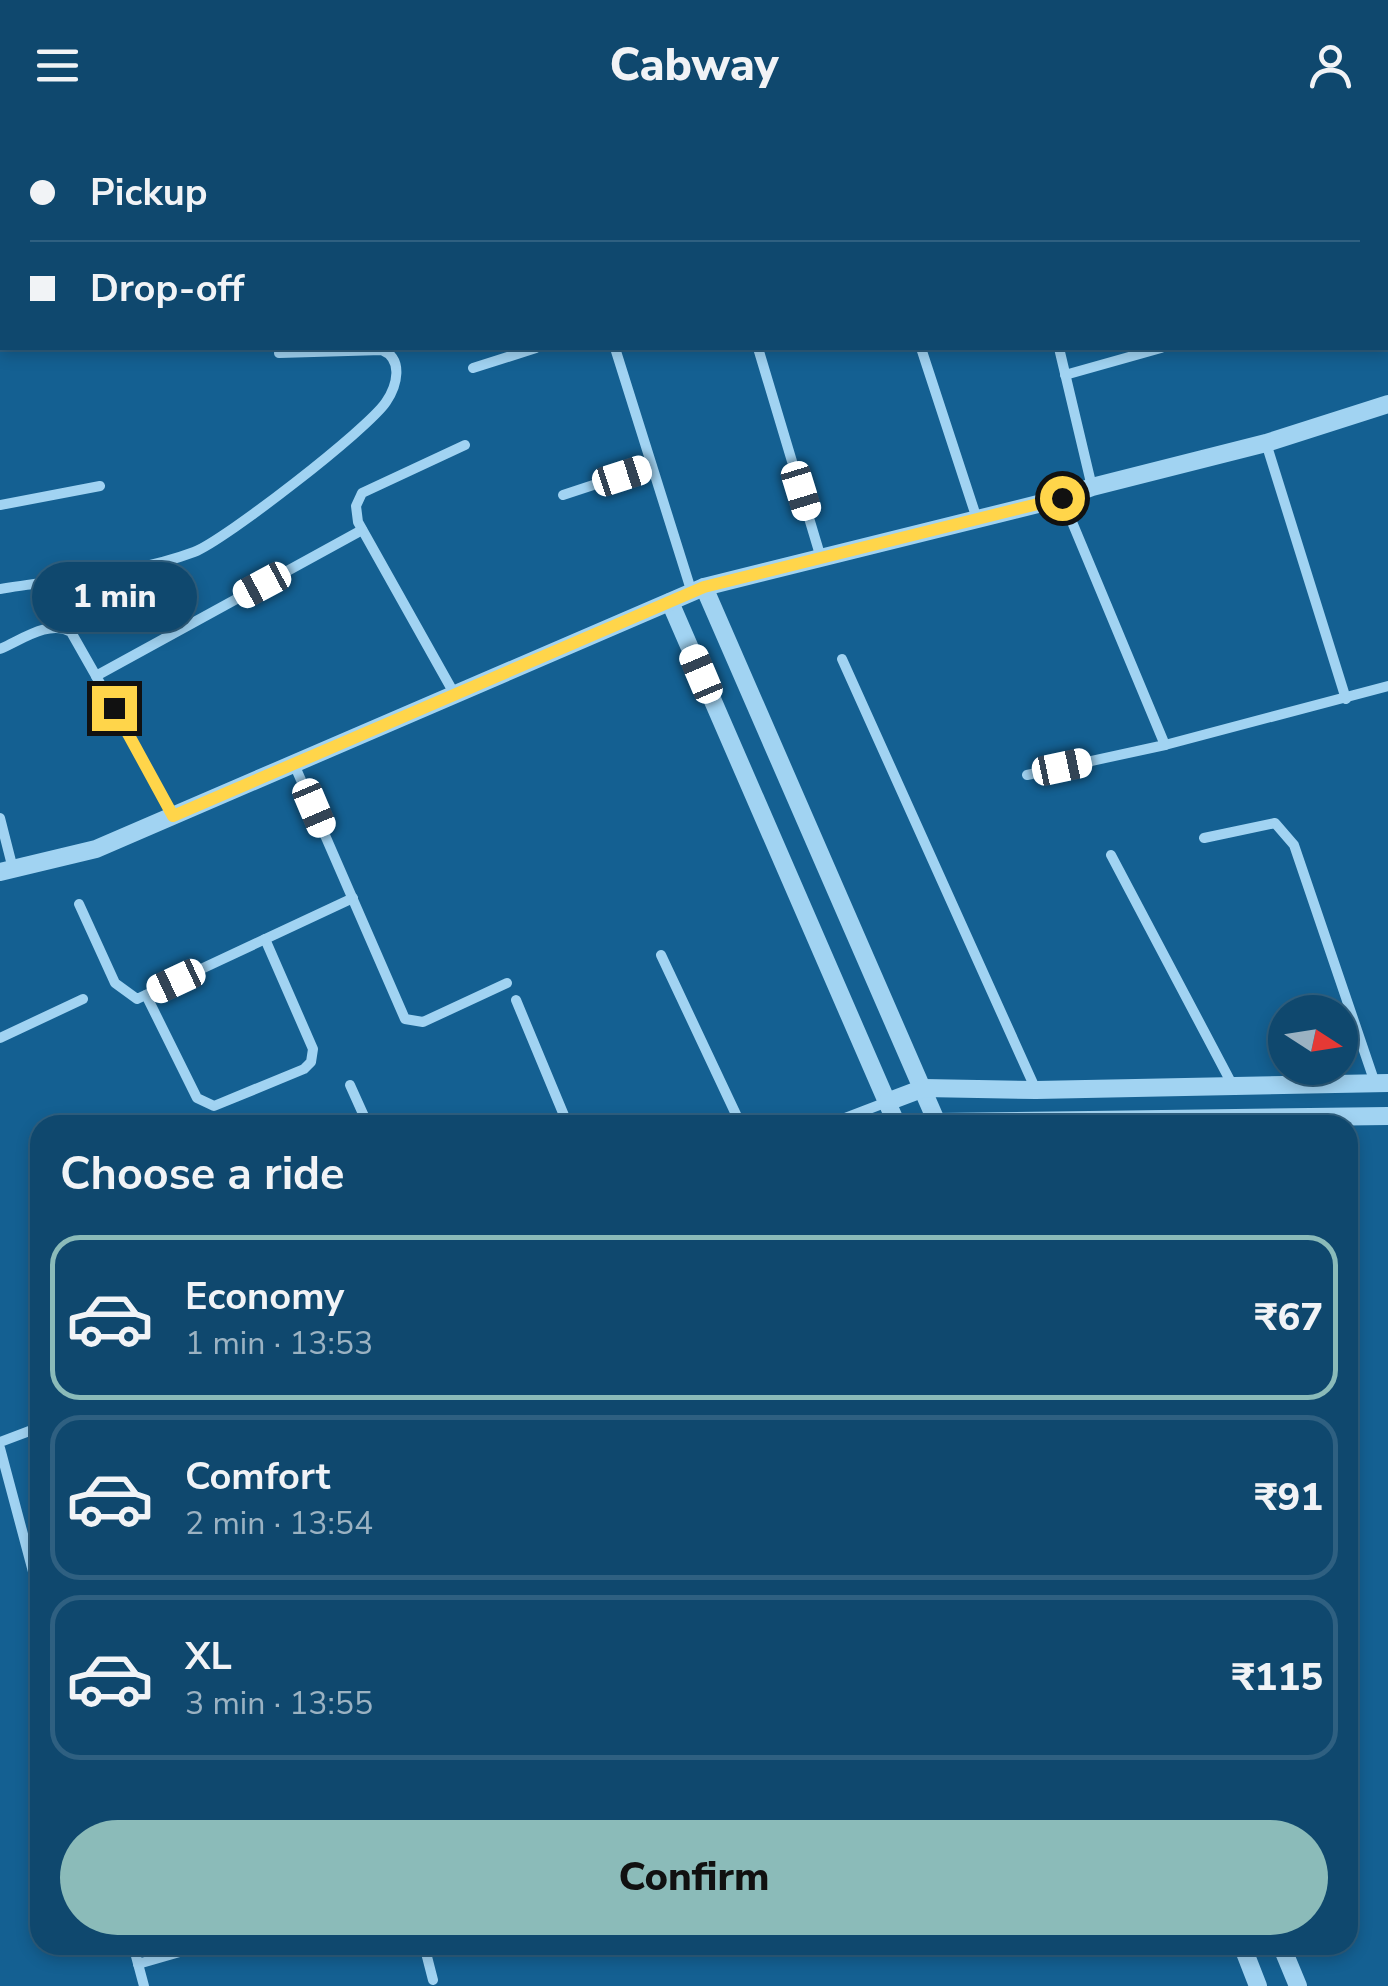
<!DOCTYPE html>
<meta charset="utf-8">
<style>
:root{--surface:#0f486e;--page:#184f73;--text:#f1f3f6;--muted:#9bb2c2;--line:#2f6081;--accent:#8bbbb9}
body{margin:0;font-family:"Nunito Sans",sans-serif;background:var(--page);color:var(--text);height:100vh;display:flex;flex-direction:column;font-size:38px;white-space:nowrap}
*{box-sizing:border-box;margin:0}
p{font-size:32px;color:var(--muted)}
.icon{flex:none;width:55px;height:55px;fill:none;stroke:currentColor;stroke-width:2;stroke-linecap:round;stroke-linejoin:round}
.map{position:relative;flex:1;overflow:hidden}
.side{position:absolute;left:30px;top:985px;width:1328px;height:840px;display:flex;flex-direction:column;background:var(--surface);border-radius:30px;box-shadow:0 5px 15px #0003,0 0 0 2px var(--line)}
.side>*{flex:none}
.top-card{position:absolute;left:0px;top:0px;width:1390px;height:220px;box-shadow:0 5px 15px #0003,0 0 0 2px var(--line);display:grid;align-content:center;height:220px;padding:0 30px;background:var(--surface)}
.needle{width:65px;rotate:102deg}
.fabs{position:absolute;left:1268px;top:865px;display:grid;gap:20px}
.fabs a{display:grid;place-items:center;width:90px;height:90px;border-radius:50%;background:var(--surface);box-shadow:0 5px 15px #0003,0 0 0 2px var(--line);font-size:50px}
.end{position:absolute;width:45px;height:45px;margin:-22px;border:12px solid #ffd54a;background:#111;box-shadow:0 0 0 5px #111}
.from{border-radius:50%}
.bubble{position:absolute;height:70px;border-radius:35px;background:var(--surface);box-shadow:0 5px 15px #0003,0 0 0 2px var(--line);font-size:32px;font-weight:800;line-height:70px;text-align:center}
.car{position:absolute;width:30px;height:60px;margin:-30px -15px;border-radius:12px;box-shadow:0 0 8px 2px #0007;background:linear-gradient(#fff 24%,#345 0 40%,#fff 0 76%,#345 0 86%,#fff 0)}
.top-card b{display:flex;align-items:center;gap:35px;height:95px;font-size:38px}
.top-card b+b{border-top:2px solid var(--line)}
.top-card i{width:25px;height:25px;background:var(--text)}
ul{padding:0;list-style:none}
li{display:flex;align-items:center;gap:30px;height:165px;margin:0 20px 15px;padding:0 10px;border:5px solid var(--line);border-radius:30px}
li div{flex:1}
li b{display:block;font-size:38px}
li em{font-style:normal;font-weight:800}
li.on{border-color:var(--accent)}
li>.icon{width:90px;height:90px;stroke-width:1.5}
h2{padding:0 30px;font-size:45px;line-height:120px}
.primary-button{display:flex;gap:20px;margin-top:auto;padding:20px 30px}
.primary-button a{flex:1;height:115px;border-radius:60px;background:var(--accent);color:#111;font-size:40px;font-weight:800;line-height:115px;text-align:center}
header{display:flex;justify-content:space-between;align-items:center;height:130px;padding:0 30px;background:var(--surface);font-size:45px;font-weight:800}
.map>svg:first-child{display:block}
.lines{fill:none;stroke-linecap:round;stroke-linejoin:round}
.minor{stroke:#a1d3f2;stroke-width:10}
.tertiary{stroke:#a1d3f2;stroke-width:18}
.route{stroke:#ffd54a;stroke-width:12}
</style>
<header><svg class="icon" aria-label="menu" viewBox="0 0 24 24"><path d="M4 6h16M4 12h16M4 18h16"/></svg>Cabway<svg class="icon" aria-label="person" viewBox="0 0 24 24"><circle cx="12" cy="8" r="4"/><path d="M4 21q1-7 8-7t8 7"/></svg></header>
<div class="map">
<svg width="1388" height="1856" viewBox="0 0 1388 1856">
<rect width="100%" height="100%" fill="#146092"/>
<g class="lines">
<g class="minor">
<path d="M 1134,2 L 1146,0"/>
<path d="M 1388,154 L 1388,153"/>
<path d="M 615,218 L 692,463"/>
<path d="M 758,218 L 821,428"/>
<path d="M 921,218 L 977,389"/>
<path d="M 1059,218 L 1092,357"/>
<path d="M 473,238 L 536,218"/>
<path d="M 1065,245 L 1161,218"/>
<path d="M 1266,313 L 1346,569"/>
<path d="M 563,365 L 651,336"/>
<path d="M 0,375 L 100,356"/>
<path d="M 0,459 C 62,449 136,444 194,422 C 225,410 368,299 386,272 C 397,256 404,229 382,220 L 279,223"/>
<path d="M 0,519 C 21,510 50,489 71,502 L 96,546"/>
<path d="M 842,529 L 1036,960"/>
<path d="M 455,565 L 358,392 L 356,376 L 362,363 L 465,315"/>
<path d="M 1165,615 L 1388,556"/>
<path d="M 294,634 L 405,889 L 423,892 L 507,853"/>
<path d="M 1027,645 L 1165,615 L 1062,368"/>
<path d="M 173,686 L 96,546 L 362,400"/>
<path d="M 0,688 L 13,739"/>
<path d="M 1204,708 L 1275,693 L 1294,715 L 1375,953"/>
<path d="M 1111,725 L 1233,956"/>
<path d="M 79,774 L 115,853 L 137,869 L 353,768"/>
<path d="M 661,825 L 741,995"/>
<path d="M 146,865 L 197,968 L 214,976 L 304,939 L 311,932 L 313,919 L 265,809"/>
<path d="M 516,870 L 568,995"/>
<path d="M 0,908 L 83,869"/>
<path d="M 350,955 L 368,995"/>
<path d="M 827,995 L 887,972"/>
<path d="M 0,1312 L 40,1297"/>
<path d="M 0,1318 L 40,1468"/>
<path d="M 133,1815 L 144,1856"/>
<path d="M 424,1815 L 433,1850"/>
<path d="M 138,1834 L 204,1815"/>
</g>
<g class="tertiary">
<path d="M 704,457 L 938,995"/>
<path d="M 670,472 L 897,995"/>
<path d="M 0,742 L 96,719 L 704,457 L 1062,368 L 1092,357 L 1266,313 L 1388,274"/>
<path d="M 887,972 L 924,958 L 1036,960 L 1388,953"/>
<path d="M 929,995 L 937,992 L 1388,986"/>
<path d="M 1242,1815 L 1258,1856"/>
<path d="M 1281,1815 L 1298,1856"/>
</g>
</g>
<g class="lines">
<path class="route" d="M 114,578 L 173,686 L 704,457 L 1062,368"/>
</g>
</svg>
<div class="fabs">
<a><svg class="needle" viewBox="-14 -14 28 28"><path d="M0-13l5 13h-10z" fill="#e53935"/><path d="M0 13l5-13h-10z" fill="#9bb2c2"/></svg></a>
</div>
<i class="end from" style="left:1062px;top:368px"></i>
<i class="end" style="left:114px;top:578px"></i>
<div class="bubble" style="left:32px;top:432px;width:165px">1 min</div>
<i class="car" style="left:622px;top:346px;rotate:72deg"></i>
<i class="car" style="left:801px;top:361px;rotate:163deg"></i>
<i class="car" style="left:262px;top:455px;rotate:242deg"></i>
<i class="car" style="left:701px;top:544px;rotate:337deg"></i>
<i class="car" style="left:1062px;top:637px;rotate:78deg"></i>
<i class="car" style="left:314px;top:678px;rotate:157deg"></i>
<i class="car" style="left:176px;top:851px;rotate:245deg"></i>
<div class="top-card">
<b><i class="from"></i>Pickup</b>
<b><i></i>Drop-off</b>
</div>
<section class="side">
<h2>Choose a ride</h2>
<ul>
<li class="on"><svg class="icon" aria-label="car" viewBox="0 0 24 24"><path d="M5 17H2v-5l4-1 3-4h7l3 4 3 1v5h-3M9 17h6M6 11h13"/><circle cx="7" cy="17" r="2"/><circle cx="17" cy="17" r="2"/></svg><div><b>Economy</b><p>1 min · 13:53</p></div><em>₹67</em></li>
<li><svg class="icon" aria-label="car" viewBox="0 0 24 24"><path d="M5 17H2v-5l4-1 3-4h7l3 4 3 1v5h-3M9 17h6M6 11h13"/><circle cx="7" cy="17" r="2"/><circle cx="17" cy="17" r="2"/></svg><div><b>Comfort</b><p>2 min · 13:54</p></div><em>₹91</em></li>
<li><svg class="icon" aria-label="car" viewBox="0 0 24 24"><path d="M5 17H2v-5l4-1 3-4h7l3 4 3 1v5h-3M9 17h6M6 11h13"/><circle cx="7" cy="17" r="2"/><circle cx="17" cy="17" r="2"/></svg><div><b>XL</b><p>3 min · 13:55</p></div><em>₹115</em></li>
</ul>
<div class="primary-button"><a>Confirm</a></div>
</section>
</div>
